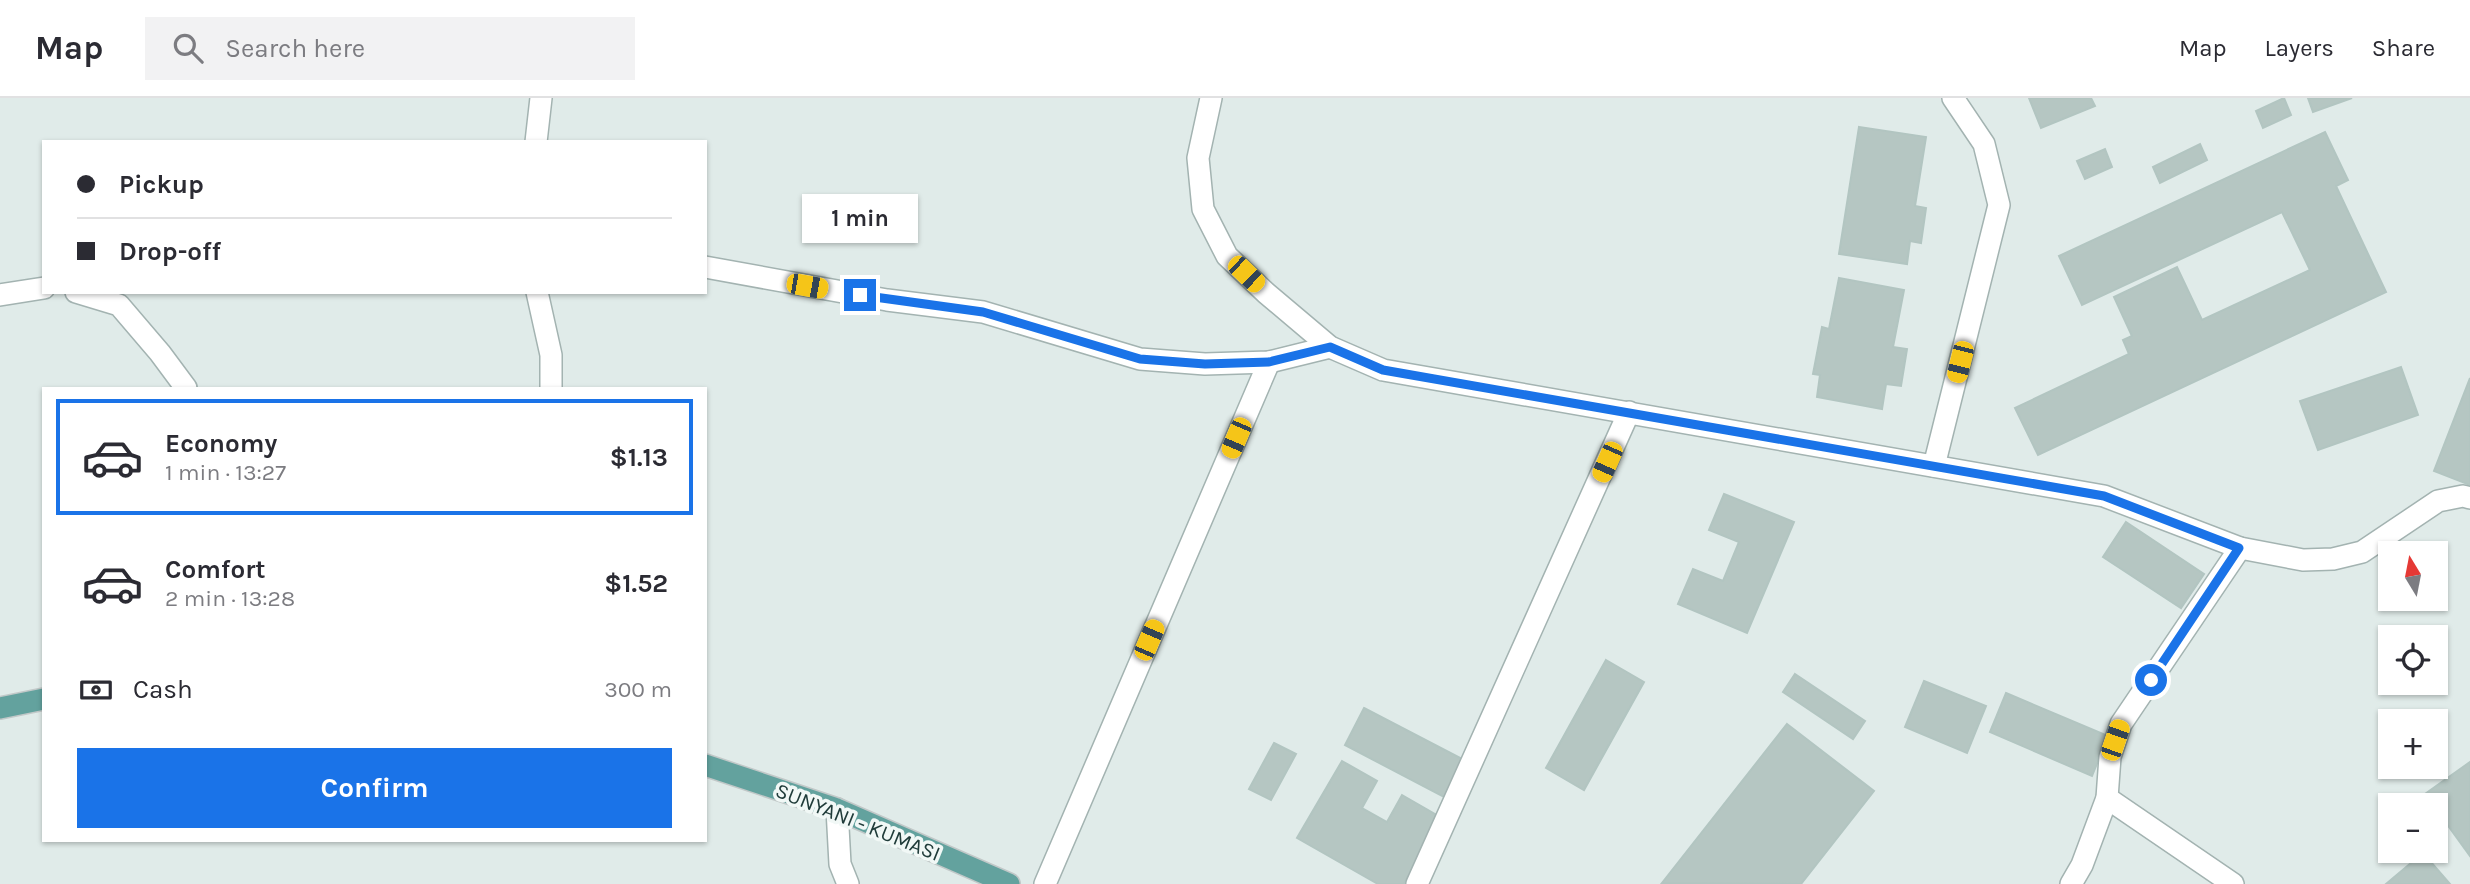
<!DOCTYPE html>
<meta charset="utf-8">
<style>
:root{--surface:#fff;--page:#f2f2f3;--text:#2b2b33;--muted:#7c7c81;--line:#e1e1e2;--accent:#1a73e8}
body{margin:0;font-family:Karla,sans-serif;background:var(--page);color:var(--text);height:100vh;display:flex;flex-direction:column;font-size:26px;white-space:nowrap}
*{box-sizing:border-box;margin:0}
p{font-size:23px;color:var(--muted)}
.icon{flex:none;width:38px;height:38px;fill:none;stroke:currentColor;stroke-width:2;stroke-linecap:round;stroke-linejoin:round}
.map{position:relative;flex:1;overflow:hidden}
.sheet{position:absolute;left:42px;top:289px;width:665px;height:455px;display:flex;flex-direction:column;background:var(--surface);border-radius:0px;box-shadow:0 2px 5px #0004}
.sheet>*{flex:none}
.hud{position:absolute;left:42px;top:42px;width:665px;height:154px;border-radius:0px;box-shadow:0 2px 5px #0004;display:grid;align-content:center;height:154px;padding:0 35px;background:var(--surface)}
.needle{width:46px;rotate:350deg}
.fabs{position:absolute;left:2378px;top:443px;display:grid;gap:14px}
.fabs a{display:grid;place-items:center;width:70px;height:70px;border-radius:0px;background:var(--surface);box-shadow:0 2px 5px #0004;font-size:35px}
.end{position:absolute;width:32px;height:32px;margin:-16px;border:9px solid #1a73e8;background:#fff;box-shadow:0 0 0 4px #fff}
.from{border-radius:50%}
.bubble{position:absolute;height:49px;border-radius:0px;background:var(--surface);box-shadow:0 2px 5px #0004;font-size:23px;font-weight:700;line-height:49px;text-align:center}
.car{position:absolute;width:21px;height:42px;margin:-21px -10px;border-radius:9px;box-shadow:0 0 5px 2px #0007;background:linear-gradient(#f5c518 24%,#345 0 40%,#f5c518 0 76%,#345 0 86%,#f5c518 0)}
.hud b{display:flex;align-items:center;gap:24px;height:66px;font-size:26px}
.hud b+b{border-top:2px solid var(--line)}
.hud i{width:18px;height:18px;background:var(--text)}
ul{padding:12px 0 0;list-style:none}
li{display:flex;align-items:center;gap:21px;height:116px;margin:0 14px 10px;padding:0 21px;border:4px solid transparent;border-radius:0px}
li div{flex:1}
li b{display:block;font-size:26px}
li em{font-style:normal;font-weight:700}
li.active{border-color:var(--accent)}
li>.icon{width:63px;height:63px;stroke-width:1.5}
.pay{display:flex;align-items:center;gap:18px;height:77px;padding:0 35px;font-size:26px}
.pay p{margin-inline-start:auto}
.primary-button{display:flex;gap:14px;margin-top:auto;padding:14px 35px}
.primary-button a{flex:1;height:80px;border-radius:0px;background:var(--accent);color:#fff;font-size:28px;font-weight:700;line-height:80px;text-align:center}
header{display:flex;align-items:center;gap:42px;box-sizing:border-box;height:98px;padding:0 35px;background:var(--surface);border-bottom:2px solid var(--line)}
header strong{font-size:33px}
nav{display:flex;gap:38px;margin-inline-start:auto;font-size:24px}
.search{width:490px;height:63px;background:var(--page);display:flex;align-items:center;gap:18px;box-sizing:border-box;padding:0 24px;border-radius:0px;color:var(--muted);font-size:26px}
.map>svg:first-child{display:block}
.building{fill:#b5c6c2;stroke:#b2c5c1;stroke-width:2}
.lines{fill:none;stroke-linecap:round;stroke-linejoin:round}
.street-casing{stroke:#a3b3b1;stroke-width:24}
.primary-casing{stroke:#c1c8c8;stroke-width:24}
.street{stroke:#fff;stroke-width:21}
.primary{stroke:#63a29e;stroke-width:21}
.route{stroke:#1a73e8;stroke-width:9}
.labels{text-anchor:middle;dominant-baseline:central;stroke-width:7;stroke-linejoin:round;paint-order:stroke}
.street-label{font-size:21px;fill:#203c3a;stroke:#f1f8f6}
</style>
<header>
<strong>Map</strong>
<div class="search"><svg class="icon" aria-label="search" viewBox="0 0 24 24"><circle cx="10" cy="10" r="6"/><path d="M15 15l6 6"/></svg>Search here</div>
<nav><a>Map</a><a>Layers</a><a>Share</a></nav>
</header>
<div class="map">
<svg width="2470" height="786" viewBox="0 0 2470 786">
<rect width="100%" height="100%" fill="#e0ebe9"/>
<g class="building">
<path d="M 2029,0 L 2091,0 L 2095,8 L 2041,30 Z"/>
<path d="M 2284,0 L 2291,17 L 2263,30 L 2256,13 Z"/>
<path d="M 2308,0 L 2352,0 L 2313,14 Z"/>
<path d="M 1859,29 L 1926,39 L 1915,108 L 1926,110 L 1921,145 L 1910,143 L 1907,166 L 1839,156 Z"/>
<path d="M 2325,34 L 2348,82 L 2336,88 L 2386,194 L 2038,357 L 2015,310 L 2129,256 L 2123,242 L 2132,238 L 2114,199 L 2177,169 L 2202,222 L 2310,172 L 2282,114 L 2082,207 L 2059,158 Z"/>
<path d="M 2200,46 L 2207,62 L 2160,85 L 2153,69 Z"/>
<path d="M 2105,51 L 2112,69 L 2085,81 L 2077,63 Z"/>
<path d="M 1839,180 L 1904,192 L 1893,249 L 1907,251 L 1901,288 L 1886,286 L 1882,311 L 1817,299 L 1820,277 L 1813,276 L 1822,229 L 1829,231 Z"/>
<path d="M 2401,269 L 2418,317 L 2318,352 L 2300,303 Z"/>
<path d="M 2470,280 L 2470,387 L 2434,373 Z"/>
<path d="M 1724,396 L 1794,424 L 1747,535 L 1678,506 L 1693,471 L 1723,483 L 1739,444 L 1709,432 Z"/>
<path d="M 2126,424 L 2204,476 L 2181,510 L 2103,459 Z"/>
<path d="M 1606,562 L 1644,584 L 1584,692 L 1546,670 Z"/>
<path d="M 1795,576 L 1865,623 L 1853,641 L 1783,594 Z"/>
<path d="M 1924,583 L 1986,608 L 1967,655 L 1905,629 Z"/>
<path d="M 2006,595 L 2108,638 L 2092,678 L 1990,634 Z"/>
<path d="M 1364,610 L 1464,662 L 1444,699 L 1345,647 Z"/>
<path d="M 1787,626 L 1874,693 L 1801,786 L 1662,785 Z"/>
<path d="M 1274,645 L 1296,656 L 1271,702 L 1249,691 Z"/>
<path d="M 1342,663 L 1377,683 L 1362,710 L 1387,724 L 1402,697 L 1442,720 L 1404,786 L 1378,786 L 1297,740 Z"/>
<path d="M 2470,664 L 2470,758 L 2436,711 L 2436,707 L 2433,707 L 2425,696 Z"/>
<path d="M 2423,755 L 2450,786 L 2386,786 Z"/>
</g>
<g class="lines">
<g class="street-casing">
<g id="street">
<path d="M 1211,0 L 1198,60 L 1203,111 L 1227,158 L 1266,195 L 1330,249 L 1383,272 L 2104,398 L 2240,450 L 2303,462 L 2333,461 L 2362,454 L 2438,403 L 2463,398 L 2470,400"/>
<path d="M 536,44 L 541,0"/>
<path d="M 705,169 L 887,202 L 983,214 L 1140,261 L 1205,266 L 1269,264 L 1330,249"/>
<path d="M 76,194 L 119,207 L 160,255 L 186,290"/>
<path d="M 537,194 L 551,257 L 551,290"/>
<path d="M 0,197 L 44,190"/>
<path d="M 1934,368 L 1999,107 L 1984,46 L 1953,0"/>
<path d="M 2107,700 L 2233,786"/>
<path d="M 837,711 L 840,766 L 848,786"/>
<path d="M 1045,786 L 1269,264"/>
<path d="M 1417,786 L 1629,314"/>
<path d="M 2071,786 L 2082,767 L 2107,700 L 2110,659 L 2121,626 L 2240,450"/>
</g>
</g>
<g class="primary-casing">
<g id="primary">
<path d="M 0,610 L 44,601"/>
<path d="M 705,667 L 837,711 L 1009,786"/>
</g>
</g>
<use href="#street" class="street"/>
<use href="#primary" class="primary"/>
</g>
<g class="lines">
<path class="route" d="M 860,197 L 983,214 L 1140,261 L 1205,266 L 1269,264 L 1330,249 L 1383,272 L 2104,398 L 2239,450 L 2151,582"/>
</g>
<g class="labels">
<g class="street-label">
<text transform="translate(858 724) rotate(22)">SUNYANI - KUMASI</text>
</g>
</g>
</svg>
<div class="fabs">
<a><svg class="needle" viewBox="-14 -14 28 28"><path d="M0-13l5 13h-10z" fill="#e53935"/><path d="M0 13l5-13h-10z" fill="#7c7c81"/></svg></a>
<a><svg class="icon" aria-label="locate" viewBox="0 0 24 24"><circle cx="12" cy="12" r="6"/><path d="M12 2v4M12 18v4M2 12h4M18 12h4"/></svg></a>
<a>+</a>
<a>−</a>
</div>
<i class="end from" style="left:2151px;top:582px"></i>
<i class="end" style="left:860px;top:197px"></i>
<div class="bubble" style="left:802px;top:96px;width:116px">1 min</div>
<i class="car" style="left:1246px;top:176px;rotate:134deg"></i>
<i class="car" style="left:807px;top:188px;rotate:100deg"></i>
<i class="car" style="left:1960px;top:264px;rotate:194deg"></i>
<i class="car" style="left:1236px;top:340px;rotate:203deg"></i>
<i class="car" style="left:1607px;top:364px;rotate:204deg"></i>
<i class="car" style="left:1149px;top:542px;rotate:23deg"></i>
<i class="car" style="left:2115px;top:642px;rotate:19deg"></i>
<div class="hud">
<b><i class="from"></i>Pickup</b>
<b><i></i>Drop-off</b>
</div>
<section class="sheet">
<ul>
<li class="active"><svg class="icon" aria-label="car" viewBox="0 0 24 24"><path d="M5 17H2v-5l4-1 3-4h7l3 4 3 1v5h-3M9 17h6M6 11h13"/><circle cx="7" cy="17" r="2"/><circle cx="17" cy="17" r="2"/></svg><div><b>Economy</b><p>1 min · 13:27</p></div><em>$1.13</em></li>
<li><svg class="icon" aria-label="car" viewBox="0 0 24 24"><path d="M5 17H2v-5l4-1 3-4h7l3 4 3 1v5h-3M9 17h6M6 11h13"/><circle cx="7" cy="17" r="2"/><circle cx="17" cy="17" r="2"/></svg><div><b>Comfort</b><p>2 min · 13:28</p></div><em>$1.52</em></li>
</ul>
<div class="pay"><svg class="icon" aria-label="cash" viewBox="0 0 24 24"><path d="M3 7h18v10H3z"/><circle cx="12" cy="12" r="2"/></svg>Cash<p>300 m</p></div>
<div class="primary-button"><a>Confirm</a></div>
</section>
</div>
